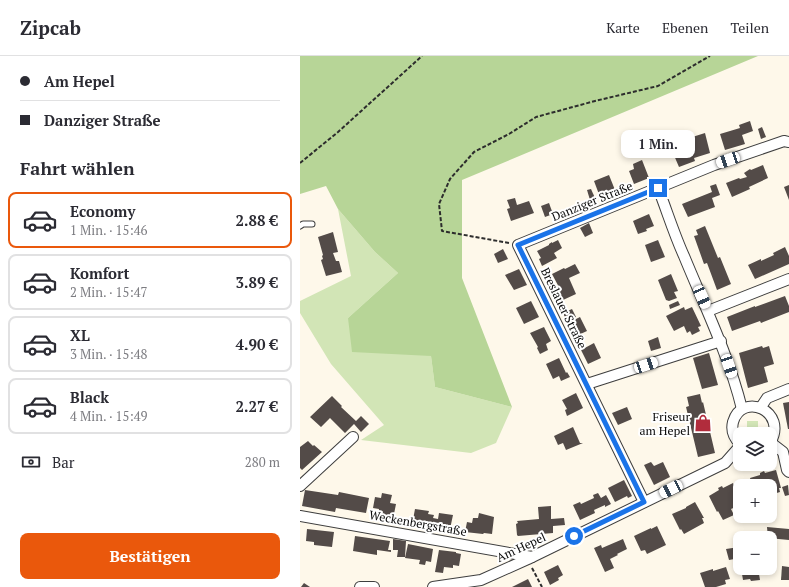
<!DOCTYPE html>
<html lang="de">
<meta charset="utf-8">
<style>
:root{--surface:#fff;--page:#f2f2f3;--text:#2b2b33;--muted:#7c7c81;--line:#e1e1e2;--accent:#ea580c}
body{margin:0;font-family:"PT Serif",serif;background:var(--page);color:var(--text);height:100vh;display:flex;flex-direction:column;font-size:15px;white-space:nowrap}
*{box-sizing:border-box;margin:0}
p{font-size:13px;color:var(--muted)}
.icon{flex:none;width:22px;height:22px;fill:none;stroke:currentColor;stroke-width:2;stroke-linecap:round;stroke-linejoin:round}
.map{position:relative;flex:1;overflow:hidden}
.sheet{display:flex;flex-direction:column;background:var(--surface);width:300px}
.sheet>*{flex:none}
.guide{display:grid;align-content:center;height:88px;padding:0 20px;background:var(--surface)}
.buttons{position:absolute;left:433px;top:371px;display:grid;gap:8px}
.buttons a{display:grid;place-items:center;width:44px;height:44px;border-radius:8px;background:var(--surface);box-shadow:0 2px 6px #0003;font-size:20px}
.end{position:absolute;width:18px;height:18px;margin:-9px;border:5px solid #1a73e8;background:#fff;box-shadow:0 0 0 2px #fff}
.from{border-radius:50%}
.bubble{position:absolute;height:28px;border-radius:8px;background:var(--surface);box-shadow:0 2px 6px #0003;font-size:13px;font-weight:700;line-height:28px;text-align:center}
.car{position:absolute;width:12px;height:24px;margin:-12px -6px;border-radius:5px;box-shadow:0 0 3px 1px #0007;background:linear-gradient(#fff 24%,#345 0 40%,#fff 0 76%,#345 0 86%,#fff 0)}
.guide b{display:flex;align-items:center;gap:14px;height:38px;font-size:15px}
.guide b+b{border-top:1px solid var(--line)}
.guide i{width:10px;height:10px;background:var(--text)}
ul{padding:0;list-style:none}
li{display:flex;align-items:center;gap:12px;height:56px;margin:0 8px 6px;padding:0 12px;border:2px solid var(--line);border-radius:8px}
li div{flex:1}
li b{display:block;font-size:15px}
li em{font-style:normal;font-weight:700}
li.selected{border-color:var(--accent)}
li>.icon{width:36px;height:36px;stroke-width:1.5}
h2{padding:0 20px;font-size:18px;line-height:48px}
.pay{display:flex;align-items:center;gap:10px;height:44px;padding:0 20px;font-size:15px}
.pay p{margin-inline-start:auto}
.action{display:flex;gap:8px;margin-top:auto;padding:8px 20px}
.action a{flex:1;height:46px;border-radius:8px;background:var(--accent);color:#fff;font-size:16px;font-weight:700;line-height:46px;text-align:center}
header{display:flex;align-items:center;gap:24px;box-sizing:border-box;height:56px;padding:0 20px;background:var(--surface);border-bottom:1px solid var(--line)}
header strong{font-size:19px}
nav{display:flex;gap:22px;margin-inline-start:auto;font-size:14px}
main{display:flex;flex:1;min-height:0}
.map>svg:first-child{display:block}
.green{fill:#d2e5b6}
.forest{fill:#b7d597}
.building{fill:#534b48}
.lines{fill:none;stroke-linecap:round;stroke-linejoin:round}
.service-casing{stroke:#3e3e3e;stroke-width:7}
.minor-casing{stroke:#3e3e3e;stroke-width:12}
.path{stroke:#2d2d2d;stroke-width:2;stroke-dasharray:4 2;stroke-linecap:butt}
.service{stroke:#fff;stroke-width:5}
.minor{stroke:#fff;stroke-width:10}
.route{stroke:#1a73e8;stroke-width:5}
.labels{text-anchor:middle;dominant-baseline:central;stroke-width:4;stroke-linejoin:round;paint-order:stroke}
.street-label{font-size:12px;fill:#0b0b0b;stroke:#fff}
.poi-label{font-size:12px;fill:#0b0b0b;stroke:#fff;text-anchor:end}
</style>
<header>
<strong>Zipcab</strong>
<nav><a>Karte</a><a>Ebenen</a><a>Teilen</a></nav>
</header>
<main>
<section class="sheet">
<div class="guide">
<b><i class="from"></i>Am Hepel</b>
<b><i></i>Danziger Straße</b>
</div>
<h2>Fahrt wählen</h2>
<ul>
<li class="selected"><svg class="icon" aria-label="car" viewBox="0 0 24 24"><path d="M5 17H2v-5l4-1 3-4h7l3 4 3 1v5h-3M9 17h6M6 11h13"/><circle cx="7" cy="17" r="2"/><circle cx="17" cy="17" r="2"/></svg><div><b>Economy</b><p>1 Min. · 15:46</p></div><em>2.88 €</em></li>
<li><svg class="icon" aria-label="car" viewBox="0 0 24 24"><path d="M5 17H2v-5l4-1 3-4h7l3 4 3 1v5h-3M9 17h6M6 11h13"/><circle cx="7" cy="17" r="2"/><circle cx="17" cy="17" r="2"/></svg><div><b>Komfort</b><p>2 Min. · 15:47</p></div><em>3.89 €</em></li>
<li><svg class="icon" aria-label="car" viewBox="0 0 24 24"><path d="M5 17H2v-5l4-1 3-4h7l3 4 3 1v5h-3M9 17h6M6 11h13"/><circle cx="7" cy="17" r="2"/><circle cx="17" cy="17" r="2"/></svg><div><b>XL</b><p>3 Min. · 15:48</p></div><em>4.90 €</em></li>
<li><svg class="icon" aria-label="car" viewBox="0 0 24 24"><path d="M5 17H2v-5l4-1 3-4h7l3 4 3 1v5h-3M9 17h6M6 11h13"/><circle cx="7" cy="17" r="2"/><circle cx="17" cy="17" r="2"/></svg><div><b>Black</b><p>4 Min. · 15:49</p></div><em>2.27 €</em></li>
</ul>
<div class="pay"><svg class="icon" aria-label="cash" viewBox="0 0 24 24"><path d="M3 7h18v10H3z"/><circle cx="12" cy="12" r="2"/></svg>Bar<p>280 m</p></div>
<div class="action"><a>Bestätigen</a></div>
</section>
<div class="map">
<svg width="489" height="531" viewBox="0 0 489 531">
<rect width="100%" height="100%" fill="#fef8ea"/>
<g class="green">
<path d="M 38,153 L 75,196 L 98,217 L 48,262 L 131,300 L 135,331 L 212,351 L 196,387 L 171,397 L 61,384 L 84,369 L 31,308 L 0,257 L 0,245 L 51,220 Z"/>
<rect x="447" y="365" width="11" height="11"/>
</g>
<path class="forest" d="M 0,0 L 458,0 L 162,124 L 162,222 L 212,351 L 135,331 L 131,300 L 52,296 L 48,262 L 98,217 L 75,196 L 38,153 L 26,130 L 0,138 Z"/>
<g class="building">
<path d="M 450,65 L 453,75 L 442,79 L 445,88 L 425,94 L 420,78 L 440,72 L 439,69 Z"/>
<path d="M 462,71 L 466,81 L 461,83 L 458,73 Z"/>
<path d="M 405,77 L 410,97 L 394,102 L 395,105 L 379,111 L 373,97 L 390,91 L 386,83 Z"/>
<path d="M 342,104 L 349,122 L 334,128 L 329,115 L 334,113 L 333,108 Z"/>
<path d="M 463,109 L 468,122 L 449,131 L 450,133 L 432,141 L 426,127 L 439,122 L 440,123 L 447,121 L 444,117 L 450,113 L 451,114 Z"/>
<path d="M 309,119 L 315,134 L 308,136 L 309,138 L 300,141 L 294,125 Z"/>
<path d="M 416,128 L 420,139 L 412,142 L 415,151 L 388,161 L 382,148 L 412,136 L 410,130 Z"/>
<path d="M 489,129 L 489,144 L 484,131 Z"/>
<path d="M 291,133 L 295,142 L 290,144 L 287,134 Z"/>
<path d="M 215,142 L 217,149 L 229,145 L 234,157 L 211,165 L 207,153 L 210,152 L 207,144 Z"/>
<path d="M 249,147 L 253,158 L 245,161 L 241,150 Z"/>
<path d="M 349,158 L 354,170 L 346,173 L 347,175 L 338,178 L 333,165 Z"/>
<path d="M 289,167 L 293,177 L 285,181 L 280,172 Z"/>
<path d="M 405,170 L 418,202 L 420,201 L 431,228 L 417,234 L 407,207 L 404,208 L 394,180 L 398,179 L 396,174 Z"/>
<path d="M 33,176 L 38,196 L 33,197 L 36,205 L 39,205 L 42,216 L 26,220 L 21,204 L 23,203 L 22,200 L 23,199 L 18,181 Z"/>
<path d="M 258,184 L 262,192 L 254,197 L 257,202 L 242,210 L 239,203 L 241,202 L 237,195 L 249,189 L 249,188 L 252,186 L 252,187 Z"/>
<path d="M 358,184 L 365,201 L 351,206 L 345,189 Z"/>
<path d="M 485,191 L 489,200 L 489,208 L 455,223 L 448,209 L 461,203 L 461,205 L 474,199 L 473,197 Z"/>
<path d="M 203,193 L 208,203 L 198,207 L 194,198 Z"/>
<path d="M 275,208 L 280,217 L 269,222 L 276,238 L 263,244 L 259,236 L 261,235 L 252,218 L 264,212 L 265,213 Z"/>
<path d="M 219,213 L 227,229 L 214,234 L 205,219 Z"/>
<path d="M 371,218 L 378,235 L 374,236 L 377,242 L 369,245 L 366,244 L 358,224 Z"/>
<path d="M 485,240 L 489,250 L 489,256 L 461,267 L 460,265 L 432,275 L 427,261 L 455,250 L 455,251 Z"/>
<path d="M 231,245 L 239,261 L 224,268 L 216,252 Z"/>
<path d="M 378,245 L 380,249 L 370,253 L 369,249 Z"/>
<path d="M 384,251 L 385,254 L 392,251 L 401,270 L 398,271 L 400,275 L 392,279 L 390,275 L 387,277 L 384,270 L 374,275 L 366,260 Z"/>
<path d="M 272,253 L 276,261 L 273,262 L 274,264 L 280,261 L 287,275 L 274,281 L 263,257 Z"/>
<path d="M 244,271 L 251,285 L 246,288 L 248,294 L 240,298 L 237,292 L 238,291 L 230,277 Z"/>
<path d="M 358,281 L 361,292 L 351,295 L 348,285 Z"/>
<path d="M 294,287 L 301,302 L 288,308 L 281,294 Z"/>
<path d="M 462,290 L 463,292 L 469,290 L 474,308 L 464,311 L 468,326 L 448,332 L 439,297 Z"/>
<path d="M 409,297 L 418,329 L 402,333 L 393,302 Z"/>
<path d="M 259,302 L 266,317 L 267,316 L 270,321 L 261,325 L 259,320 L 253,323 L 246,308 Z"/>
<path d="M 276,337 L 283,352 L 267,360 L 265,354 L 267,353 L 262,344 Z"/>
<path d="M 400,338 L 402,347 L 403,346 L 415,397 L 398,401 L 386,351 L 389,350 L 387,341 Z"/>
<path d="M 32,340 L 42,350 L 41,351 L 56,365 L 61,360 L 69,368 L 61,376 L 54,368 L 45,377 L 30,362 L 21,371 L 10,361 Z"/>
<path d="M 489,346 L 489,373 L 488,373 L 483,347 Z"/>
<path d="M 327,351 L 332,363 L 318,369 L 312,357 Z"/>
<path d="M 273,371 L 280,387 L 283,387 L 266,394 L 263,387 L 258,389 L 254,380 Z"/>
<path d="M 8,385 L 13,390 L 14,389 L 22,396 L 2,414 L 0,412 L 0,391 Z"/>
<path d="M 351,406 L 354,410 L 363,406 L 370,421 L 354,429 L 344,409 Z"/>
<path d="M 476,414 L 481,432 L 479,432 L 480,436 L 470,439 L 470,430 L 452,430 L 450,422 L 460,419 L 460,417 L 464,415 L 465,417 Z"/>
<path d="M 324,424 L 332,440 L 328,442 L 327,440 L 315,446 L 308,432 Z"/>
<path d="M 433,427 L 440,442 L 439,444 L 440,449 L 431,453 L 434,459 L 423,464 L 418,455 L 417,456 L 409,440 L 419,434 L 418,432 L 422,430 L 423,432 Z"/>
<path d="M 488,429 L 489,439 L 485,440 L 482,431 Z"/>
<path d="M 5,434 L 38,439 L 39,436 L 69,442 L 66,457 L 36,452 L 35,456 L 2,450 Z"/>
<path d="M 82,437 L 92,439 L 90,447 L 96,448 L 93,463 L 78,461 L 79,453 L 73,452 L 75,441 L 81,442 Z"/>
<path d="M 298,437 L 301,442 L 306,439 L 311,448 L 305,451 L 305,449 L 294,454 L 295,457 L 280,464 L 273,449 L 280,446 L 281,448 L 294,442 L 293,439 Z"/>
<path d="M 395,446 L 404,462 L 402,462 L 404,467 L 384,478 L 381,473 L 380,474 L 372,458 L 386,452 L 386,451 Z"/>
<path d="M 251,450 L 251,463 L 264,462 L 265,469 L 253,470 L 253,477 L 218,480 L 217,479 L 216,468 L 218,467 L 217,465 L 239,463 L 238,451 Z"/>
<path d="M 115,453 L 129,455 L 128,458 L 134,459 L 133,462 L 138,463 L 139,457 L 153,459 L 150,473 L 144,472 L 143,474 L 131,472 L 131,470 L 126,468 L 119,468 L 119,470 L 112,469 Z"/>
<path d="M 179,457 L 194,461 L 192,478 L 184,477 L 183,478 L 165,476 L 167,466 L 172,467 L 173,462 L 178,462 Z"/>
<path d="M 357,470 L 366,489 L 347,498 L 345,494 L 341,495 L 334,480 L 351,472 L 351,473 Z"/>
<path d="M 467,471 L 489,473 L 489,484 L 468,482 Z"/>
<path d="M 7,473 L 34,476 L 32,491 L 14,489 L 14,486 L 6,485 Z"/>
<path d="M 55,480 L 90,485 L 88,494 L 91,494 L 91,496 L 77,494 L 77,499 L 53,495 Z"/>
<path d="M 93,483 L 106,485 L 105,501 L 97,501 L 98,494 L 93,494 Z"/>
<path d="M 323,483 L 327,493 L 317,498 L 318,499 L 310,503 L 314,512 L 305,516 L 294,492 L 301,489 L 302,492 Z"/>
<path d="M 108,488 L 133,493 L 131,506 L 126,505 L 125,509 L 119,508 L 120,504 L 105,502 Z"/>
<path d="M 439,491 L 440,502 L 429,504 L 426,493 Z"/>
<path d="M 139,494 L 156,496 L 156,497 L 161,498 L 159,510 L 153,509 L 153,512 L 144,511 L 143,517 L 135,516 Z"/>
<path d="M 258,509 L 263,519 L 258,522 L 259,524 L 250,529 L 244,516 Z"/>
<path d="M 482,510 L 489,511 L 489,524 L 481,524 Z"/>
<path d="M 426,511 L 430,523 L 425,524 L 426,528 L 416,531 L 405,531 L 400,517 L 413,513 L 413,515 Z"/>
<path d="M 441,512 L 458,512 L 460,524 L 451,525 L 450,523 L 443,524 Z"/>
<path d="M 228,523 L 232,531 L 212,531 Z"/>
<path d="M 4,527 L 10,531 L 1,531 Z"/>
</g>
<g class="lines">
<g class="service-casing">
<path id="service" d="M 0,170 L 3,168 L 12,168"/>
</g>
<g class="minor-casing">
<g id="minor">
<path d="M 358,132 C 367,155 374,178 384,200 C 405,251 429,300 442,353"/>
<path d="M 408,255 L 489,223"/>
<path d="M 287,328 L 421,285"/>
<path d="M 461,351 L 467,342 L 489,333"/>
<path d="M 470,386 L 483,396 L 487,414 L 489,416"/>
<path d="M 440,388 C 434,382 431,374 433,366 C 442,335 489,355 470,387"/>
<path d="M 0,430 L 53,381"/>
<path d="M 344,446 L 218,189 L 414,109 L 484,85 L 489,86"/>
<path d="M 0,460 L 232,501"/>
<path d="M 60,531 L 74,531"/>
<path d="M 133,531 L 181,524 L 228,503 L 425,407 L 440,390"/>
</g>
</g>
<g class="path">
<path d="M 0,107 L 38,76 L 122,0"/>
<path d="M 209,187 L 142,175 L 139,148 L 150,123 L 174,96 L 209,78 L 236,61 L 295,45 L 358,30 L 410,0"/>
<path d="M 232,512 L 242,531"/>
</g>
<use href="#service" class="service"/>
<use href="#minor" class="minor"/>
</g>
<g class="lines">
<path class="route" d="M 274,480 L 344,446 L 218,189 L 358,132"/>
</g>
<defs>
<g id="shop-bare" transform="scale(1.38)"><path d="M-5-2.5h2.3a2.7 3.5 0 0 1 5.4 0H5L5.5 6h-11ZM-1.5-2.5h3a1.5 2.3 0 0 0-3 0Z" fill="#b12c3c" stroke="#fff" stroke-width="2.5" paint-order="stroke"/></g>
</defs>
<g fill-rule="evenodd">
<use href="#shop-bare" x="403" y="367"/>
</g>
<g class="labels">
<g class="street-label">
<text transform="translate(292 145) rotate(-22)">Danziger Straße</text>
<text transform="translate(264 252) rotate(64)">Breslauer Straße</text>
<text transform="translate(118 467) rotate(10)">Weckenbergstraße</text>
<text transform="translate(221 491) rotate(-25)">Am Hepel</text>
</g>
<g class="poi-label">
<text x="390" y="360">Friseur<tspan x="390" dy="14">am Hepel</tspan></text>
</g>
</g>
</svg>
<div class="buttons">
<a><svg class="icon" aria-label="layers" viewBox="0 0 24 24"><path d="M12 4l9 5-9 5-9-5zM3 14l9 5 9-5"/></svg></a>
<a>+</a>
<a>−</a>
</div>
<i class="end from" style="left:274px;top:480px"></i>
<i class="end" style="left:358px;top:132px"></i>
<div class="bubble" style="left:321px;top:74px;width:74px">1 Min.</div>
<i class="car" style="left:428px;top:104px;rotate:251deg"></i>
<i class="car" style="left:402px;top:241px;rotate:156deg"></i>
<i class="car" style="left:346px;top:309px;rotate:72deg"></i>
<i class="car" style="left:429px;top:310px;rotate:161deg"></i>
<i class="car" style="left:371px;top:433px;rotate:244deg"></i>
</div>
</main>
